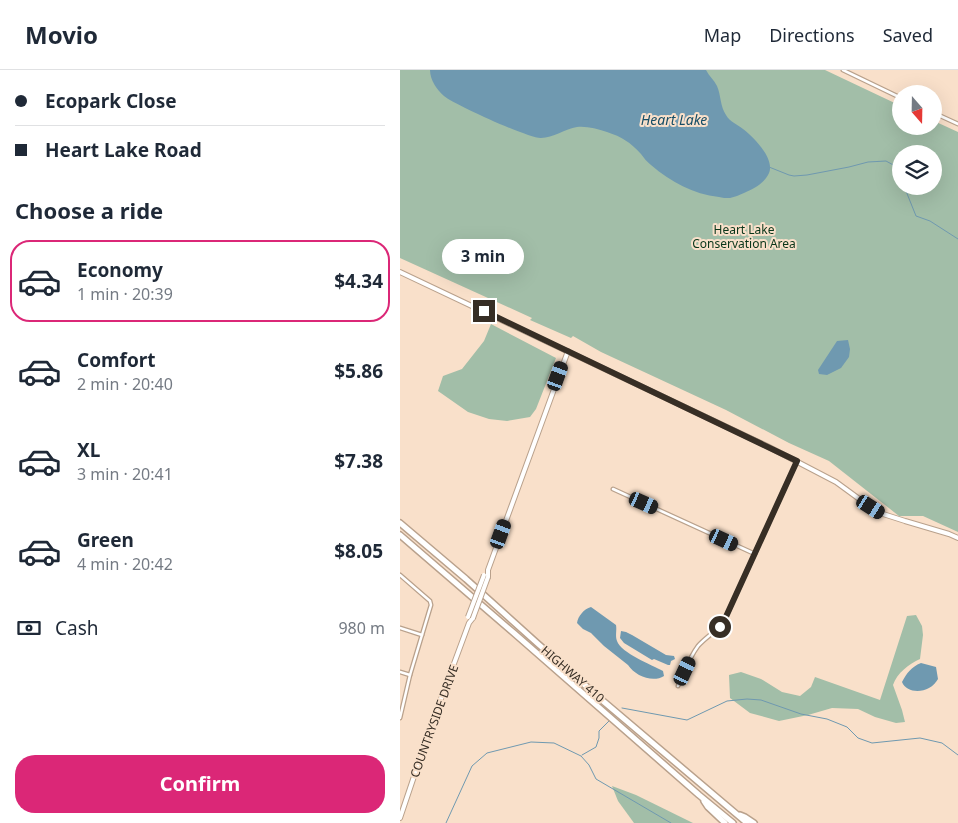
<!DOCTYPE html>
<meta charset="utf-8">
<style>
:root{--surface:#fff;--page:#f6f6f7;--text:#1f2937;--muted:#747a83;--line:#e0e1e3;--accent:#db2777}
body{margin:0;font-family:"Noto Sans",sans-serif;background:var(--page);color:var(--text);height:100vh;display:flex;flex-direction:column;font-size:19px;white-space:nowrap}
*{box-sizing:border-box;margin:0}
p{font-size:16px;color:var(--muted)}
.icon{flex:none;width:28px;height:28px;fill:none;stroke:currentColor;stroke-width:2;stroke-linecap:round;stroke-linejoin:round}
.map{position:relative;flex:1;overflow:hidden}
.drawer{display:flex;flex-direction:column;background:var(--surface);width:400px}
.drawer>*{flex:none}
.guide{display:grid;align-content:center;height:110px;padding:0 15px;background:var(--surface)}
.needle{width:32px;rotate:160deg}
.buttons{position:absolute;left:492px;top:15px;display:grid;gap:10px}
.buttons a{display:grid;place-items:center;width:50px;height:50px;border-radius:50%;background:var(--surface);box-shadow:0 5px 20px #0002;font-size:25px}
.end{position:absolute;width:22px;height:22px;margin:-11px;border:6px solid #372e25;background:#fff;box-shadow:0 0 0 2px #fff}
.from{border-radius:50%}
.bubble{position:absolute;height:35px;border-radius:18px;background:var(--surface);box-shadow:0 5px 20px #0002;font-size:16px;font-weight:700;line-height:35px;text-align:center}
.car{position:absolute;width:15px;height:30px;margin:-15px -8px;border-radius:6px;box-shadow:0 0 4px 1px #0007;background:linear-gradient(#222 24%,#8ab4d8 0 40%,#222 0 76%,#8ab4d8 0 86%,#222 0)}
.guide b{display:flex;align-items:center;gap:18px;height:48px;font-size:19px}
.guide b+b{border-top:1px solid var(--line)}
.guide i{width:12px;height:12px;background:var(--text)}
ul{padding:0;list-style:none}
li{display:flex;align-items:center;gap:15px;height:82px;margin:0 10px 8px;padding:0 5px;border:2px solid transparent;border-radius:20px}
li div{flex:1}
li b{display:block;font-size:19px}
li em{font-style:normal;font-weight:700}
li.current{border-color:var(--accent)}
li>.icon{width:45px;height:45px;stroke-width:1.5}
h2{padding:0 15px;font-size:22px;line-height:60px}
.pay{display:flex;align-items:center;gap:12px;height:55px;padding:0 15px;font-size:19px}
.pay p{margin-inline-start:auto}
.primary-button{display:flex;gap:10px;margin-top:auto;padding:10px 15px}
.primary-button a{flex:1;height:58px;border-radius:20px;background:var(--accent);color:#fff;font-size:20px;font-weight:700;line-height:58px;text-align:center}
header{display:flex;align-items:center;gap:30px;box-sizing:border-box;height:70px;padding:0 25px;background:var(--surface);border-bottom:1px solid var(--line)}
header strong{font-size:24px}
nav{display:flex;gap:28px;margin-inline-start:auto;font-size:18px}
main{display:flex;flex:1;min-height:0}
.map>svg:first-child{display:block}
.green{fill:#a2bea8;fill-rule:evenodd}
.water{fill:#6f99b0}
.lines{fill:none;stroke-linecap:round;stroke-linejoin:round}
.stream{stroke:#6f99b0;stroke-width:1}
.street-casing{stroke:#b9a18c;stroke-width:5}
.secondary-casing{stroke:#b9a18c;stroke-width:6}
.highway-casing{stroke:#b9a18c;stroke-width:8}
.street{stroke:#fff;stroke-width:2.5}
.secondary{stroke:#fff;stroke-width:4}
.highway{stroke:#fff;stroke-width:5}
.secondary-bridge-casing{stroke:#b9a18c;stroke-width:6;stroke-linecap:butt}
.secondary-bridge{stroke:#fff;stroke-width:4}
.route{stroke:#372e25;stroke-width:6}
.labels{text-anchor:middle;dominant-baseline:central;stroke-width:4;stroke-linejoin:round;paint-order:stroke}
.park-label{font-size:12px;fill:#083519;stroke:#f9e0ca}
.street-label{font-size:12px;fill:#372e25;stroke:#f9e0ca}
.water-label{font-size:14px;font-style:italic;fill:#164d66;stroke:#f9e0ca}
</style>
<header>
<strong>Movio</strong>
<nav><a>Map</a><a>Directions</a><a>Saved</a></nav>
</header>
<main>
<section class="drawer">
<div class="guide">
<b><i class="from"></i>Ecopark Close</b>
<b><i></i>Heart Lake Road</b>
</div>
<h2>Choose a ride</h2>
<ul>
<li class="current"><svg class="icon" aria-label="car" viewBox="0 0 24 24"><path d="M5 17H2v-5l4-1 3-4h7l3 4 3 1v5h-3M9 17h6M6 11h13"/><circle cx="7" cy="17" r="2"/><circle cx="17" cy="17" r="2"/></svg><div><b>Economy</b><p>1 min · 20:39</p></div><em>$4.34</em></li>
<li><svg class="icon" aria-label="car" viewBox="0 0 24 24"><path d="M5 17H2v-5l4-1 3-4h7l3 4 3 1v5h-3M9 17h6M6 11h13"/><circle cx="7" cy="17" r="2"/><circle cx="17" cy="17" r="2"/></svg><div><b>Comfort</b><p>2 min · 20:40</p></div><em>$5.86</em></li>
<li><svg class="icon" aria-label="car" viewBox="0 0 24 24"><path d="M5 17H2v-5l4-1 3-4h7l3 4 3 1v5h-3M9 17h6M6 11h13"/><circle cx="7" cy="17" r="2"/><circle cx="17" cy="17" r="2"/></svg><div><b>XL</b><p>3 min · 20:41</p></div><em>$7.38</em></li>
<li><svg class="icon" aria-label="car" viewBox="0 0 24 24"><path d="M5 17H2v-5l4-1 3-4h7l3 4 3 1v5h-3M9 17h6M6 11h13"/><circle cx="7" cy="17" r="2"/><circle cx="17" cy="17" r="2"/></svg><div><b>Green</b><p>4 min · 20:42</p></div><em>$8.05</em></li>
</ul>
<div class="pay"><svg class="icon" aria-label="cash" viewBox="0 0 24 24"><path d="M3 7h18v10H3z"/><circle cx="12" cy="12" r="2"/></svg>Cash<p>980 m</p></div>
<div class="primary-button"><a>Confirm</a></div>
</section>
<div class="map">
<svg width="558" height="753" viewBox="0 0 558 753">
<rect width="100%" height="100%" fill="#f9e0ca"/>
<g class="green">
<path d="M 0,0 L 425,0 L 501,36 L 501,56 L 534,56 L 534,51 L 558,62 L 558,462 L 523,446 L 499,446 L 429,391 L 389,373 L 326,340 L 201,282 L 173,266 L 171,268 L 130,250 L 132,248 L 0,188 ZM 501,84 L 534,84 L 534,116 L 501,116 Z"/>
<path d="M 91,254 L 156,288 L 136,339 L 130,347 L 107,351 L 89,349 L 68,342 L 38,321 L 43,306 L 62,299 L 84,271 Z"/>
<path d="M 516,545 L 522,556 L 523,565 L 520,589 C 509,594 497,603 493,615 L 502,640 L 505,652 L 496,653 L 475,647 L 458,639 L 432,638 L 408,645 L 379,651 L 350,643 L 330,628 L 329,605 L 341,602 L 361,609 L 382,622 L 400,626 L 411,617 L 415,607 L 480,630 L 507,546 Z"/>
<path d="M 212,716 L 236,725 L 293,753 L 234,753 L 218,731 Z"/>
</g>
<g class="water">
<path d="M 30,0 L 306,0 C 309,6 314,10 317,16 C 321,25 320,36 326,45 C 330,52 337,54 343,59 C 354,67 377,91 368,105 C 363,114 353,119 344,123 C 339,125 335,127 330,128 C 326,128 322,128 319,127 C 293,124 271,112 251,95 C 247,92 244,88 241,84 C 230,72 222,67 207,62 C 197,59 187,56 177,57 C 165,59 153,68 141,68 C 130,69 53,34 44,26 C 37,20 30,10 30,0 Z"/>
<path d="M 448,270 L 450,279 L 449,287 L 441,298 L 427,305 L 419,304 L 418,300 L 437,271 Z"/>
<path d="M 191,537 L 216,555 C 217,560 215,566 217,571 C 221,583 252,595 263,601 L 264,606 C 253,613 235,606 228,595 L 204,576 L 191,563 L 183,559 L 177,553 C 178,546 184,539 191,537 Z"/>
<path d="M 221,561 L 226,562 L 232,565 L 266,585 L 274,586 L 275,589 L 271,591 L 270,595 L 268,595 L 254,589 L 252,590 L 224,573 L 220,568 Z"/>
<path d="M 521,593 L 536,597 L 538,609 C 536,612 533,616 529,618 C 520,623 506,622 502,612 C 507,603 511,597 521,593 Z"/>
</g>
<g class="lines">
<g class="stream">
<path d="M 369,97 L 389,105 L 394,106 L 407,105 L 449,97 L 468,92 L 486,91 L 497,97 L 501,108"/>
<path d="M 504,116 L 516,146 L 530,151 L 558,169"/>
<path d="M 222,638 L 287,650 L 327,631 L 347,629 L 361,630 L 401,644 L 427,649 L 447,657 L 458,668 L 472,673 L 520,668 L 542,673 L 558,685"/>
<path d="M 182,685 L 196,677 L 199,668 L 199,661 L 209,651"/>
<path d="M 46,753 L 72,696 L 87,683 L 131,672 L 154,673 L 181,686 L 189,695 L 196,709 L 271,753"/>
</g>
<g class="street-casing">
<g id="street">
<path d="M 443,0 L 501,28"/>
<path d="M 534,43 L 558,54"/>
<path d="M 213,419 L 355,484"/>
<path d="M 0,505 L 30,531 L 31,535 L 10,605 L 0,648"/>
<path d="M 0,558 L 22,565"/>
<path d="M 0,602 L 10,605"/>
<path d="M 278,616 C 284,603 289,588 298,576 C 306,567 317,561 324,551 L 397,391"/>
</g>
</g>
<g class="secondary-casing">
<g id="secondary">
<path d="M 0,202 L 367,376 L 436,412 L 462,431 L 480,443 L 505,451 L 549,464 L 558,468"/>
<path d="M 88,507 L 88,500 L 168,281"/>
<path d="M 0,748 L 32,653 L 69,553 L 73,548"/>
</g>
</g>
<g class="highway-casing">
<g id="highway">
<path d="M 0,453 L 66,509 L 137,573 L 203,631 L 347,753"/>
<path d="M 0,465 L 115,564 L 299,725 L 333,753"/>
<path d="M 304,731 L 308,737 L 325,753"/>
<path d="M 340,745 L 345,747 L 354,753"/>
</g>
</g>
<use href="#street" class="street"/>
<use href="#secondary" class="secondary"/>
<use href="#highway" class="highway"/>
<g class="secondary-bridge-casing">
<g id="secondary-bridge">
<path d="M 68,547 L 84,505"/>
<path d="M 73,548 L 88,507"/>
</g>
</g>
<use href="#secondary-bridge" class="secondary-bridge"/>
</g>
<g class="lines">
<path class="route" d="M 84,241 L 397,391 L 324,551 L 320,557"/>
</g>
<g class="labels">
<g class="park-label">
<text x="344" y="159">Heart Lake<tspan x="344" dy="14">Conservation Area</tspan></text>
</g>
<g class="street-label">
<text transform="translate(173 604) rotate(41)">HIGHWAY 410</text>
<text transform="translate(34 651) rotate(-70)">COUNTRYSIDE DRIVE</text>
</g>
<g class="water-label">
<text x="274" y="49">Heart Lake</text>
</g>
</g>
</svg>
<div class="buttons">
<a><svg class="needle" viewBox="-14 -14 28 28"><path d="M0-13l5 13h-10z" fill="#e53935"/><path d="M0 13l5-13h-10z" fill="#747a83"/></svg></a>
<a><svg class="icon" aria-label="layers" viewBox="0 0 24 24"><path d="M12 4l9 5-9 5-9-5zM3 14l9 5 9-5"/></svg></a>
</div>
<i class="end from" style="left:320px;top:557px"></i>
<i class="end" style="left:84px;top:241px"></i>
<div class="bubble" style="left:42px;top:169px;width:82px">3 min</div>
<i class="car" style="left:158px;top:306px;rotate:20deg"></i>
<i class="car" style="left:244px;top:433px;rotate:114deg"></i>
<i class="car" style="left:471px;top:437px;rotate:122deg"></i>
<i class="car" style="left:101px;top:464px;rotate:20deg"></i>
<i class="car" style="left:324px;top:470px;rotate:115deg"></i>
<i class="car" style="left:285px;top:601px;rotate:25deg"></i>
</div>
</main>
